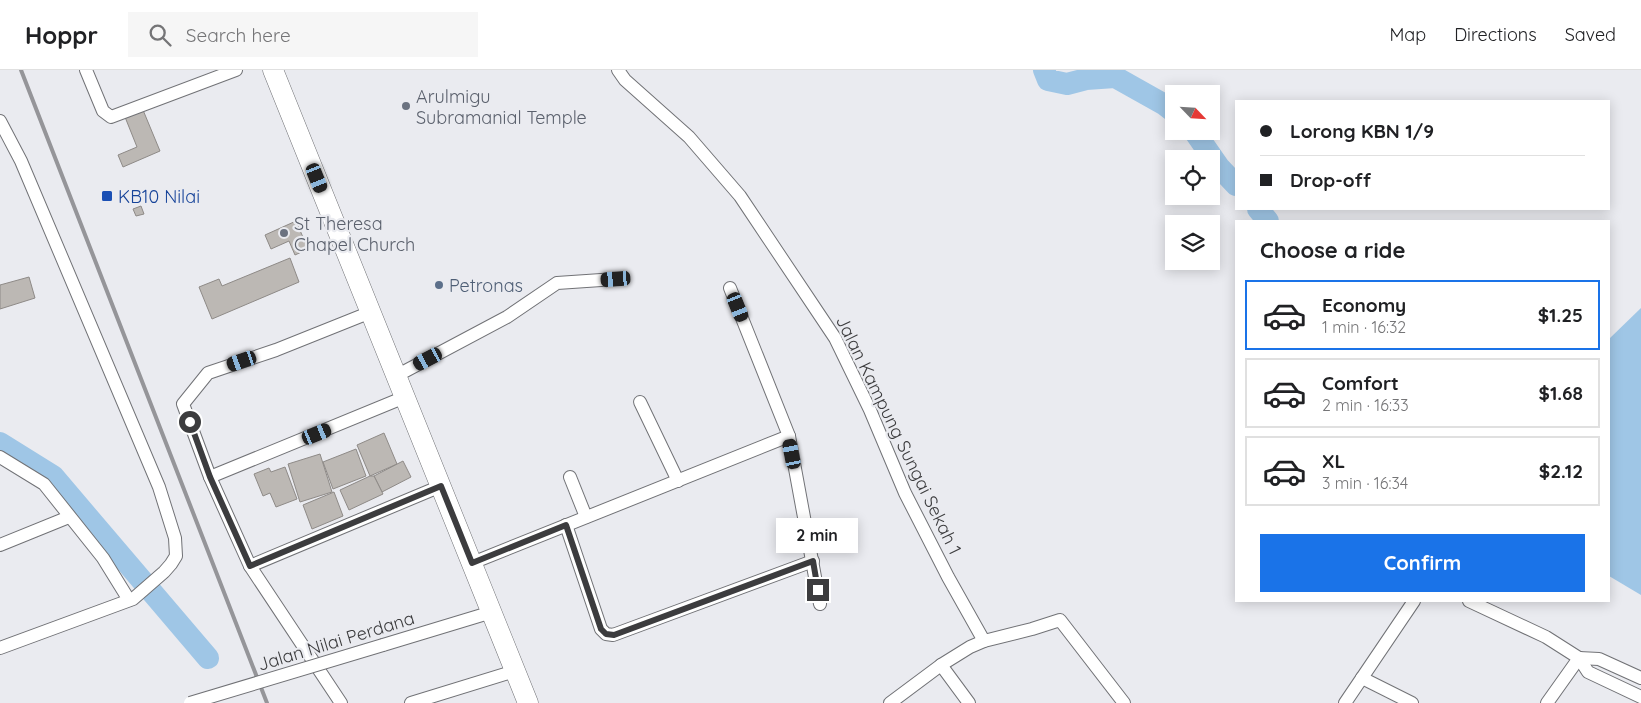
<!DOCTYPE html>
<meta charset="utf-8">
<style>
:root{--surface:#fff;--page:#f6f6f6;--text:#202124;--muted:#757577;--line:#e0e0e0;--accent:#1a73e8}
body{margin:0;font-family:Quicksand,sans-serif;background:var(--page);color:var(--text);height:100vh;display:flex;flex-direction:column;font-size:19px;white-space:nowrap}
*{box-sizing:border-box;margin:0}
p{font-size:16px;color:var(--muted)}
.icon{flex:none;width:28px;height:28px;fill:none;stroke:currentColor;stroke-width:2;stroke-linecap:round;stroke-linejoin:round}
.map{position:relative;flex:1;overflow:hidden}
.panel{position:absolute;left:1235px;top:150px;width:375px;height:382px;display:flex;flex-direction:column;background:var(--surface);border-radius:0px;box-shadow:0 2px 12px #0003}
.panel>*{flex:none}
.banner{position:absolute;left:1235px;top:30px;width:375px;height:110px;border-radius:0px;box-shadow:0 2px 12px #0003;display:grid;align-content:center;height:110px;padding:0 25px;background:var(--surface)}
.needle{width:32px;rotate:115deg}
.fabs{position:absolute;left:1165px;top:15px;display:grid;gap:10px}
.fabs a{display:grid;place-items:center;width:55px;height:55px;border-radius:0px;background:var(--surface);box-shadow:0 2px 12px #0003;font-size:25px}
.end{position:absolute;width:22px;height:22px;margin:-11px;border:6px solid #3c3c3e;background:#fff;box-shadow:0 0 0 2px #fff}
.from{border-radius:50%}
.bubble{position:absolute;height:35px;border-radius:0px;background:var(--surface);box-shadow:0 2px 12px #0003;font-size:16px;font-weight:700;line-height:35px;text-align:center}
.car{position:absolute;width:15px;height:30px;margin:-15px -8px;border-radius:6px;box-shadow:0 0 4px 1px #0007;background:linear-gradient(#222 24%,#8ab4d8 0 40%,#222 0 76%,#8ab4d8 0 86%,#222 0)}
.banner b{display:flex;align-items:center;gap:18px;height:48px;font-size:19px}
.banner b+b{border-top:1px solid var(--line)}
.banner i{width:12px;height:12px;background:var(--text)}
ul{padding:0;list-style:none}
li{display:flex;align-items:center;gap:15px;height:70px;margin:0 10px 8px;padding:0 15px;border:2px solid var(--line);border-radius:0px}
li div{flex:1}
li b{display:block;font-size:19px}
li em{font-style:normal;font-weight:700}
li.selected{border-color:var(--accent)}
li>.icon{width:45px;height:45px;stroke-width:1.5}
h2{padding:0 25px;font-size:22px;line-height:60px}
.cta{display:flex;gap:10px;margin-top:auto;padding:10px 25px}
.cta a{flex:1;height:58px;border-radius:0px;background:var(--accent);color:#fff;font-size:20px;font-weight:700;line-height:58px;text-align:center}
header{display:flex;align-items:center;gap:30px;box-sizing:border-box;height:70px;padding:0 25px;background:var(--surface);border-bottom:1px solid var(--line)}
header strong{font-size:24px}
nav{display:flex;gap:28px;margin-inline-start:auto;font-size:18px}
.search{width:350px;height:45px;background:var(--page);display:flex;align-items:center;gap:12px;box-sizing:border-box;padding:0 18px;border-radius:0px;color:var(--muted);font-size:19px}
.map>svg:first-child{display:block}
.water{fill:#9fc6e6}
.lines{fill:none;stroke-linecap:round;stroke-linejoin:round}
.river{stroke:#9fc6e6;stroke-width:22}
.building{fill:#bcb8b4;stroke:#8e8a87}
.minor-casing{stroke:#717276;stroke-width:14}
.primary-casing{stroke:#717276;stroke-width:21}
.minor{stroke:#fff;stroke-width:12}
.primary{stroke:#fff;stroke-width:20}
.rail{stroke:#959599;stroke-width:4}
.minor-bridge-casing{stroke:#717276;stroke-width:14;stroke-linecap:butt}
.minor-bridge{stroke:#fff;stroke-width:12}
.route{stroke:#3c3c3e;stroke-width:6}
.worship-dot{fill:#6b7280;stroke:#eaebf0;stroke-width:2}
.transit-dot{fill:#1a4fb4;stroke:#eaebf0;stroke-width:2}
.service-dot{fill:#5c6f8a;stroke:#eaebf0;stroke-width:2}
.labels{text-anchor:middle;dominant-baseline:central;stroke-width:4.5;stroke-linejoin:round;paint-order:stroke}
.worship-label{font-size:18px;fill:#5b616d;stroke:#eaebf0;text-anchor:start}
.transit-label{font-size:18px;fill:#164399;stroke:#eaebf0;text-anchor:start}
.service-label{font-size:18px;fill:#4e5e75;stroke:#eaebf0;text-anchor:start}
.street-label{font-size:18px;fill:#3c3c3e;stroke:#eaebf0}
</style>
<header>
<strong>Hoppr</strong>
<div class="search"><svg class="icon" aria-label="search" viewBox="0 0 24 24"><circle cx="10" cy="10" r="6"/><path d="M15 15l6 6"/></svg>Search here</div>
<nav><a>Map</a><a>Directions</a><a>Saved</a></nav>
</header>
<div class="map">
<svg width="1641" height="633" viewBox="0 0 1641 633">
<rect width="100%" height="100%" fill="#eaebf0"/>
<path class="water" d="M 1641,238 L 1641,525 L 1609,506 L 1609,269 Z"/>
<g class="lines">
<g class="river">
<path d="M 1044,0 L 1048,10 L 1067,14 L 1086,9 L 1115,7 L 1165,35 L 1174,42"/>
<path d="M 1194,61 L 1219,97 L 1236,115"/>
<path d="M 1258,139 L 1268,151"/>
<path d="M 0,373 L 53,406 L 208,588"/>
</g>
</g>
<g class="building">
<path d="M 143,40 L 160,81 L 123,97 L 118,85 L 137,77 L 125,47 Z"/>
<path d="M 141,136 L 144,144 L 136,146 L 133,139 Z"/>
<path d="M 296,151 L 308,179 L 295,185 L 289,171 L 271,179 L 265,165 Z"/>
<path d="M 290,188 L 299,212 L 212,249 L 199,217 L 219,209 L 222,216 Z"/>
<path d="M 29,207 L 35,228 L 0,239 L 0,215 Z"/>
<path d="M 384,363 L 397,394 L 370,406 L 357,375 Z"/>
<path d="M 356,379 L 366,406 L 333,419 L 323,392 Z"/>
<path d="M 320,384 L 332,422 L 300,432 L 288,394 Z"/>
<path d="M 403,391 L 411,407 L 382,422 L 374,406 Z"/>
<path d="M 285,397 L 297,429 L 276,437 L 270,423 L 263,426 L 254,404 L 269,398 L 271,402 Z"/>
<path d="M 370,406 L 374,406 L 383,424 L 349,440 L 340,420 Z"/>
<path d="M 334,422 L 343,446 L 312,459 L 303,435 Z"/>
</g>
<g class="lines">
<g class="minor-casing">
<g id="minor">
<path d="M 86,0 L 103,41 L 111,47 L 236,0"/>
<path d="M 618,0 L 625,10 L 689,67 L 740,126 L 835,268 L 870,340 L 905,423 L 948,507 L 984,571"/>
<path d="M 0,51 L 21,91 L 159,417 L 175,468 L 176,486 L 171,494 L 164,502 L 133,529 L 0,578"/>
<path d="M 730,218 L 789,366 L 820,534"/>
<path d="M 396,306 L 507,247 L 557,213 L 616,209"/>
<path d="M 640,332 L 678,411"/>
<path d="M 0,387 L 44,414 L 103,488 L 129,530"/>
<path d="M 210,407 L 405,327"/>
<path d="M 570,407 L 586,447"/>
<path d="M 566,455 L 601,559 L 606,564 L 613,565 L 813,491"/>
<path d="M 0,475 L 69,447"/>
<path d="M 472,493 L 789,366"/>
<path d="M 250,496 L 441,416"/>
<path d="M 1469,531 L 1546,567 L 1579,588 L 1588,602 L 1641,627"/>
<path d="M 383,575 L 492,542"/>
<path d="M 1579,588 L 1599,589 L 1641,608"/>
<path d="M 941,595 L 969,633"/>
<path d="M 1362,608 L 1412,633"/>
<path d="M 341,633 L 250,496 L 210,407 L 183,334 L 208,303 L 276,280 L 371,242"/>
<path d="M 411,633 L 515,601"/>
<path d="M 890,633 L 941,595 L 970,577 L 984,571 L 1032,559 L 1060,550 L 1124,633"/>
<path d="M 1345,633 L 1414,531"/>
<path d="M 1547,633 L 1579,588"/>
</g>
</g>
<g class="primary-casing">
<path id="primary" d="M 273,0 L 528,633"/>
</g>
<use href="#minor" class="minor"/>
<use href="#primary" class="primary"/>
<path class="rail" d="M 21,0 L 267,633"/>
<g class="minor-bridge-casing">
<path id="minor-bridge" d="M 190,633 L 383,575"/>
</g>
<use href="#minor-bridge" class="minor-bridge"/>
</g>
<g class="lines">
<path class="route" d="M 190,352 L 210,407 L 250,496 L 441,416 L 472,493 L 566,455 L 601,559 L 606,564 L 614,565 L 813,491 L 818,520"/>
</g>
<g class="worship-dot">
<circle cx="406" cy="36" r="5"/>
<circle cx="284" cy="163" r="5"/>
</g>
<rect class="transit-dot" x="101" y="120" width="12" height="12" rx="2.5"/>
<circle class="service-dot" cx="439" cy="215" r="5"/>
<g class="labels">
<g class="worship-label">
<text x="416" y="26">Arulmigu<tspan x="416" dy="21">Subramanial Temple</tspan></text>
<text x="294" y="153">St Theresa<tspan x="294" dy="21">Chapel Church</tspan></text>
</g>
<g class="transit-label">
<text x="118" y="126">KB10 Nilai</text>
</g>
<g class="service-label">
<text x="449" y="215">Petronas</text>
</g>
<g class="street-label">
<text transform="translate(899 365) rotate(64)">Jalan Kampung Sungai Sekah 1</text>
<text transform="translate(336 571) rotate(-17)">Jalan Nilai Perdana</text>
</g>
</g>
</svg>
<div class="fabs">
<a><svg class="needle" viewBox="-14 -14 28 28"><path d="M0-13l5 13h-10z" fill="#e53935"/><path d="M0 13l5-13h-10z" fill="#757577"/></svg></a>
<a><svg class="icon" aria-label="locate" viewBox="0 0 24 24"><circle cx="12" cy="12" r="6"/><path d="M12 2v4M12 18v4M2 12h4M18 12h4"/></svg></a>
<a><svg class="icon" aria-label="layers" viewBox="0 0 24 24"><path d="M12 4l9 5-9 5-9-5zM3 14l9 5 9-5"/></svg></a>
</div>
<i class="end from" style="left:190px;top:352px"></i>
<i class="end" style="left:818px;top:520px"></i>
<div class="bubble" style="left:776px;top:448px;width:82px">2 min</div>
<i class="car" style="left:317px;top:108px;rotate:158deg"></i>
<i class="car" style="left:616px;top:209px;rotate:266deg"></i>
<i class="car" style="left:738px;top:237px;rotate:158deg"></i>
<i class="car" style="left:428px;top:289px;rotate:242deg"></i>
<i class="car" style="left:242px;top:291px;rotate:251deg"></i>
<i class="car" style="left:317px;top:364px;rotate:68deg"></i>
<i class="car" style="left:792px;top:384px;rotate:349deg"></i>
<div class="banner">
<b><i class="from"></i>Lorong KBN 1/9</b>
<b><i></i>Drop-off</b>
</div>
<section class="panel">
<h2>Choose a ride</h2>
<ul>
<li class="selected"><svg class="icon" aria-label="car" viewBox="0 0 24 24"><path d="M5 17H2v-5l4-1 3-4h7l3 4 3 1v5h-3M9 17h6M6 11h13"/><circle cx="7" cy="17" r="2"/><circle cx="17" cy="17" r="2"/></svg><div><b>Economy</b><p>1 min · 16:32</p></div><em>$1.25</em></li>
<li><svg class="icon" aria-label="car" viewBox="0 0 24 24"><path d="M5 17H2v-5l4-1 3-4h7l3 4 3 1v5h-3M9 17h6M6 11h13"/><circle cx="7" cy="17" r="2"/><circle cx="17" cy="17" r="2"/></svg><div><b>Comfort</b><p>2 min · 16:33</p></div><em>$1.68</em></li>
<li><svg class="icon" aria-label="car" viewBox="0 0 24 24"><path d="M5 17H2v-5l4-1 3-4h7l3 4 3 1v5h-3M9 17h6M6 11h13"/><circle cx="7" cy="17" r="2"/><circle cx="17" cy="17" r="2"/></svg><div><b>XL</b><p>3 min · 16:34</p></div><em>$2.12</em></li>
</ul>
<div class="cta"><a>Confirm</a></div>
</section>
</div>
